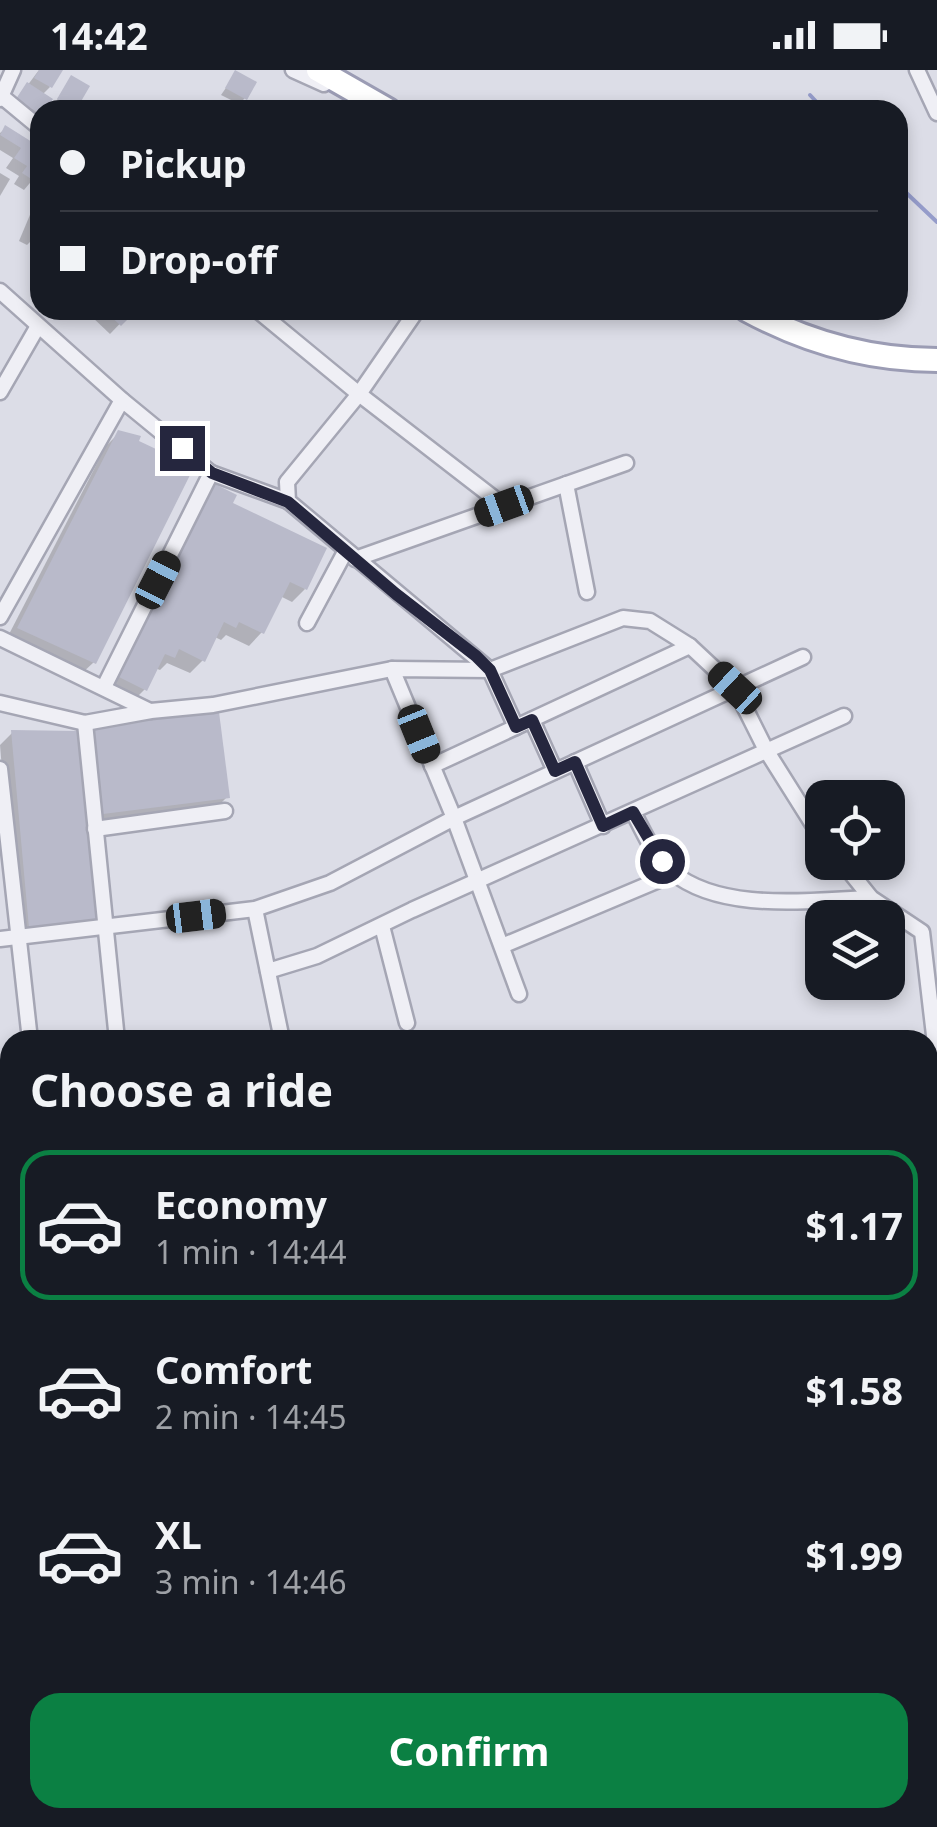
<!DOCTYPE html>
<meta charset="utf-8">
<style>
:root{--surface:#171b24;--page:#242831;--text:#f1f3f6;--muted:#9ea1a6;--line:#363941;--accent:#0b8043}
body{margin:0;font-family:"Noto Sans",sans-serif;background:var(--page);color:var(--text);height:100vh;display:flex;flex-direction:column;font-size:38px;white-space:nowrap}
*{box-sizing:border-box;margin:0}
p{font-size:32px;color:var(--muted)}
.icon{flex:none;width:55px;height:55px;fill:none;stroke:currentColor;stroke-width:2;stroke-linecap:round;stroke-linejoin:round}
.map{position:relative;flex:1;overflow:hidden}
.panel{position:absolute;left:0px;top:960px;width:938px;height:798px;display:flex;flex-direction:column;background:var(--surface);border-radius:30px 30px 0 0;box-shadow:0 5px 15px #0003}
.panel>*{flex:none}
.hud{position:absolute;left:30px;top:30px;width:878px;height:220px;border-radius:30px;box-shadow:0 5px 15px #0003;display:grid;align-content:center;height:220px;padding:0 30px;background:var(--surface)}
.controls{position:absolute;left:805px;top:710px;display:grid;gap:20px}
.controls a{display:grid;place-items:center;width:100px;height:100px;border-radius:20px;background:var(--surface);box-shadow:0 5px 15px #0003;font-size:50px}
.end{position:absolute;width:45px;height:45px;margin:-22px;border:12px solid #25263e;background:#fff;box-shadow:0 0 0 5px #fff}
.from{border-radius:50%}
.car{position:absolute;width:30px;height:60px;margin:-30px -15px;border-radius:12px;box-shadow:0 0 8px 2px #0007;background:linear-gradient(#222 24%,#8ab4d8 0 40%,#222 0 76%,#8ab4d8 0 86%,#222 0)}
.hud b{display:flex;align-items:center;gap:35px;height:95px;font-size:38px}
.hud b+b{border-top:2px solid var(--line)}
.hud i{width:25px;height:25px;background:var(--text)}
ul{padding:0;list-style:none}
li{display:flex;align-items:center;gap:30px;height:150px;margin:0 20px 15px;padding:0 10px;border:5px solid transparent;border-radius:30px}
li div{flex:1}
li b{display:block;font-size:38px}
li em{font-style:normal;font-weight:700}
li.current{border-color:var(--accent)}
li>.icon{width:90px;height:90px;stroke-width:1.5}
h2{padding:0 30px;font-size:45px;line-height:120px}
.primary-button{display:flex;gap:20px;margin-top:auto;padding:20px 30px}
.primary-button a{flex:1;height:115px;border-radius:30px;background:var(--accent);color:#fff;font-size:40px;font-weight:700;line-height:115px;text-align:center}
.status{display:flex;justify-content:space-between;align-items:center;height:70px;padding:0 50px;background:var(--surface);direction:ltr}
.status svg{height:28px;fill:currentColor}
.map>svg:first-child{display:block}
.green{fill:#bdd2bf}
.shadow{fill:#0003}
.lines{fill:none;stroke-linecap:round;stroke-linejoin:round}
.stream{stroke:#959cca;stroke-width:4}
.building{fill:#b9baca}
.minor-casing{stroke:#a5a6b4;stroke-width:19}
.tertiary-casing{stroke:#a5a6b4;stroke-width:22}
.primary-casing{stroke:#9b9cb4;stroke-width:28}
.minor{stroke:#efeff5;stroke-width:14}
.tertiary{stroke:#efeff5;stroke-width:18}
.primary{stroke:#fff;stroke-width:22}
.route{stroke:#25263e;stroke-width:12}
</style>
<div class="status"><b>14:42</b><svg viewBox="0 0 49 12"><path d="M0 12V9h3v3zM5 12V6h3v6zM10 12V3h3v9zM15 12V0h3v12zM26 1h20v11H26zM47 4h2v5h-2z"/></svg></div>
<div class="map">
<svg width="937" height="1757" viewBox="0 0 937 1757">
<rect width="100%" height="100%" fill="#dcdde7"/>
<path class="green" d="M 609,1748 L 790,1748 L 796,1757 L 608,1757 Z"/>
<g class="shadow">
<path d="M 39,0 L 50,17 L 42,25 L 43,40 L 35,50 L 12,36 Z"/>
<path d="M 236,3 L 245,28 L 239,34 L 221,25 Z"/>
<path d="M 72,8 L 87,17 L 72,40 L 60,40 L 53,36 Z"/>
<path d="M 6,58 L 40,80 L 40,101 L 24,120 L 14,114 L 19,106 L 6,98 L 13,88 L 0,80 L 0,63 Z"/>
<path d="M 0,103 L 10,109 L 0,126 Z"/>
<path d="M 40,132 L 40,162 L 27,175 L 19,171 L 32,140 Z"/>
<path d="M 40,165 L 40,187 L 31,182 Z"/>
<path d="M 95,240 L 133,240 L 110,264 L 90,245 Z"/>
<path d="M 119,363 L 136,372 L 94,592 L 80,605 L 5,572 L 106,376 Z"/>
<path d="M 200,429 L 230,434 L 305,519 L 292,532 L 280,526 L 262,562 L 249,576 L 226,565 L 221,570 L 215,567 L 203,590 L 190,603 L 167,593 L 160,600 L 155,598 L 145,619 L 132,632 L 107,621 Z"/>
<path d="M 93,660 L 227,727 L 214,740 L 90,756 L 85,714 L 80,714 L 94,851 L 16,870 L 0,675 L 12,663 L 77,676 Z"/>
<path d="M 10,1088 L 10,1143 L 0,1146 L 0,1091 Z"/>
<path d="M 937,1643 L 937,1743 L 931,1712 L 928,1712 L 928,1646 Z"/>
<path d="M 449,1748 L 486,1748 L 489,1757 L 451,1757 Z"/>
<path d="M 804,1748 L 871,1748 L 862,1752 L 863,1757 L 808,1757 Z"/>
</g>
<g class="lines">
<g class="stream">
<path d="M 810,25 L 824,40"/>
<path d="M 898,115 L 937,152"/>
</g>
</g>
<g class="building">
<path d="M 39,0 L 63,0 L 52,18 L 34,8 Z"/>
<path d="M 235,0 L 257,12 L 247,30 L 225,18 Z"/>
<path d="M 71,5 L 90,16 L 76,40 L 57,29 Z"/>
<path d="M 27,12 L 53,29 L 46,40 L 40,40 L 40,44 L 16,29 Z"/>
<path d="M 5,55 L 40,77 L 40,105 L 36,112 L 22,103 L 27,96 L 14,88 L 21,78 L 0,65 Z"/>
<path d="M 104,240 L 137,240 L 121,256 Z"/>
<path d="M 118,360 L 141,366 L 139,371 L 194,397 L 96,594 L 17,558 Z"/>
<path d="M 213,413 L 237,425 L 233,433 L 327,478 L 307,520 L 290,512 L 264,564 L 239,552 L 236,558 L 224,552 L 205,592 L 179,579 L 175,588 L 165,584 L 147,621 L 119,607 Z"/>
<path d="M 219,642 L 230,728 L 103,744 L 92,657 Z"/>
<path d="M 11,660 L 78,661 L 96,851 L 29,858 Z"/>
<path d="M 10,1086 L 10,1134 L 6,1135 L 0,1088 Z"/>
<path d="M 937,1641 L 937,1692 L 928,1695 L 928,1644 Z"/>
<path d="M 937,1701 L 937,1747 L 935,1747 L 928,1702 Z"/>
<path d="M 821,1748 L 836,1748 L 838,1753 L 863,1748 L 866,1756 L 888,1748 L 910,1748 L 914,1757 L 825,1757 Z"/>
</g>
<g class="lines">
<g class="minor-casing">
<g id="minor">
<path d="M 293,0 L 324,14"/>
<path d="M 917,0 L 937,43"/>
<path d="M 0,25 L 40,58"/>
<path d="M 0,29 L 13,0"/>
<path d="M 0,221 L 122,330 L 211,403 L 104,617"/>
<path d="M 257,240 L 359,324 L 504,436"/>
<path d="M 417,240 L 359,324 L 287,412 L 288,431 L 490,600 L 516,657"/>
<path d="M 0,322 L 38,256"/>
<path d="M 211,403 L 288,431"/>
<path d="M 566,414 L 587,522"/>
<path d="M 355,489 L 626,393"/>
<path d="M 0,547 L 122,330"/>
<path d="M 307,553 L 345,482"/>
<path d="M 0,568 L 150,641"/>
<path d="M 392,599 L 454,748 L 519,924"/>
<path d="M 0,633 L 85,653 L 151,641 L 213,635 L 392,599 L 490,600 L 623,548 L 650,551 L 690,576 L 735,618 L 766,680 L 822,769"/>
<path d="M 532,650 L 555,701"/>
<path d="M 85,653 L 117,970"/>
<path d="M 575,692 L 603,756"/>
<path d="M 432,696 L 690,576"/>
<path d="M 0,699 L 30,970"/>
<path d="M 633,742 C 644,762 654,788 672,802 C 722,843 811,830 871,828"/>
<path d="M 95,759 L 225,741"/>
<path d="M 842,792 L 871,828 L 922,862 L 937,991"/>
<path d="M 255,839 L 282,970"/>
<path d="M 382,856 L 407,953"/>
<path d="M 0,869 L 255,839 L 330,813 L 454,748 L 803,587"/>
<path d="M 502,876 L 673,804"/>
<path d="M 268,901 L 317,886 L 412,840 L 844,646"/>
<path d="M 928,1047 L 937,1051"/>
<path d="M 928,1142 L 937,1089"/>
<path d="M 0,1148 L 10,1146"/>
<path d="M 928,1163 L 937,1159"/>
<path d="M 0,1212 L 10,1295"/>
<path d="M 0,1414 L 10,1411"/>
<path d="M 0,1593 L 10,1628"/>
<path d="M 0,1642 L 10,1640"/>
<path d="M 928,1738 L 932,1757"/>
<path d="M 351,1748 L 352,1757"/>
<path d="M 537,1757 L 537,1748"/>
</g>
</g>
<g class="tertiary-casing">
<g id="tertiary">
<path d="M 280,1748 L 280,1757"/>
<path d="M 102,1757 L 143,1748"/>
</g>
</g>
<g class="primary-casing">
<g id="primary">
<path d="M 318,0 L 388,40"/>
<path d="M 747,240 C 806,272 870,290 937,290"/>
<path d="M 0,1329 L 10,1332"/>
<path d="M 0,1352 L 10,1355"/>
<path d="M 928,1635 L 937,1632"/>
</g>
</g>
<use href="#minor" class="minor"/>
<use href="#tertiary" class="tertiary"/>
<use href="#primary" class="primary"/>
</g>
<g class="lines">
<path class="route" d="M 182,378 L 212,403 L 288,432 L 396,524 L 476,586 L 490,600 L 516,657 L 532,650 L 555,701 L 575,692 L 603,756 L 633,742 L 662,791"/>
</g>
</svg>
<div class="controls">
<a><svg class="icon" aria-label="locate" viewBox="0 0 24 24"><circle cx="12" cy="12" r="6"/><path d="M12 2v4M12 18v4M2 12h4M18 12h4"/></svg></a>
<a><svg class="icon" aria-label="layers" viewBox="0 0 24 24"><path d="M12 4l9 5-9 5-9-5zM3 14l9 5 9-5"/></svg></a>
</div>
<i class="end from" style="left:662px;top:791px"></i>
<i class="end" style="left:182px;top:378px"></i>
<i class="car" style="left:504px;top:436px;rotate:250deg"></i>
<i class="car" style="left:158px;top:510px;rotate:27deg"></i>
<i class="car" style="left:735px;top:618px;rotate:313deg"></i>
<i class="car" style="left:419px;top:664px;rotate:158deg"></i>
<i class="car" style="left:196px;top:846px;rotate:83deg"></i>
<div class="hud">
<b><i class="from"></i>Pickup</b>
<b><i></i>Drop-off</b>
</div>
<section class="panel">
<h2>Choose a ride</h2>
<ul>
<li class="current"><svg class="icon" aria-label="car" viewBox="0 0 24 24"><path d="M5 17H2v-5l4-1 3-4h7l3 4 3 1v5h-3M9 17h6M6 11h13"/><circle cx="7" cy="17" r="2"/><circle cx="17" cy="17" r="2"/></svg><div><b>Economy</b><p>1 min · 14:44</p></div><em>$1.17</em></li>
<li><svg class="icon" aria-label="car" viewBox="0 0 24 24"><path d="M5 17H2v-5l4-1 3-4h7l3 4 3 1v5h-3M9 17h6M6 11h13"/><circle cx="7" cy="17" r="2"/><circle cx="17" cy="17" r="2"/></svg><div><b>Comfort</b><p>2 min · 14:45</p></div><em>$1.58</em></li>
<li><svg class="icon" aria-label="car" viewBox="0 0 24 24"><path d="M5 17H2v-5l4-1 3-4h7l3 4 3 1v5h-3M9 17h6M6 11h13"/><circle cx="7" cy="17" r="2"/><circle cx="17" cy="17" r="2"/></svg><div><b>XL</b><p>3 min · 14:46</p></div><em>$1.99</em></li>
</ul>
<div class="primary-button"><a>Confirm</a></div>
</section>
</div>
